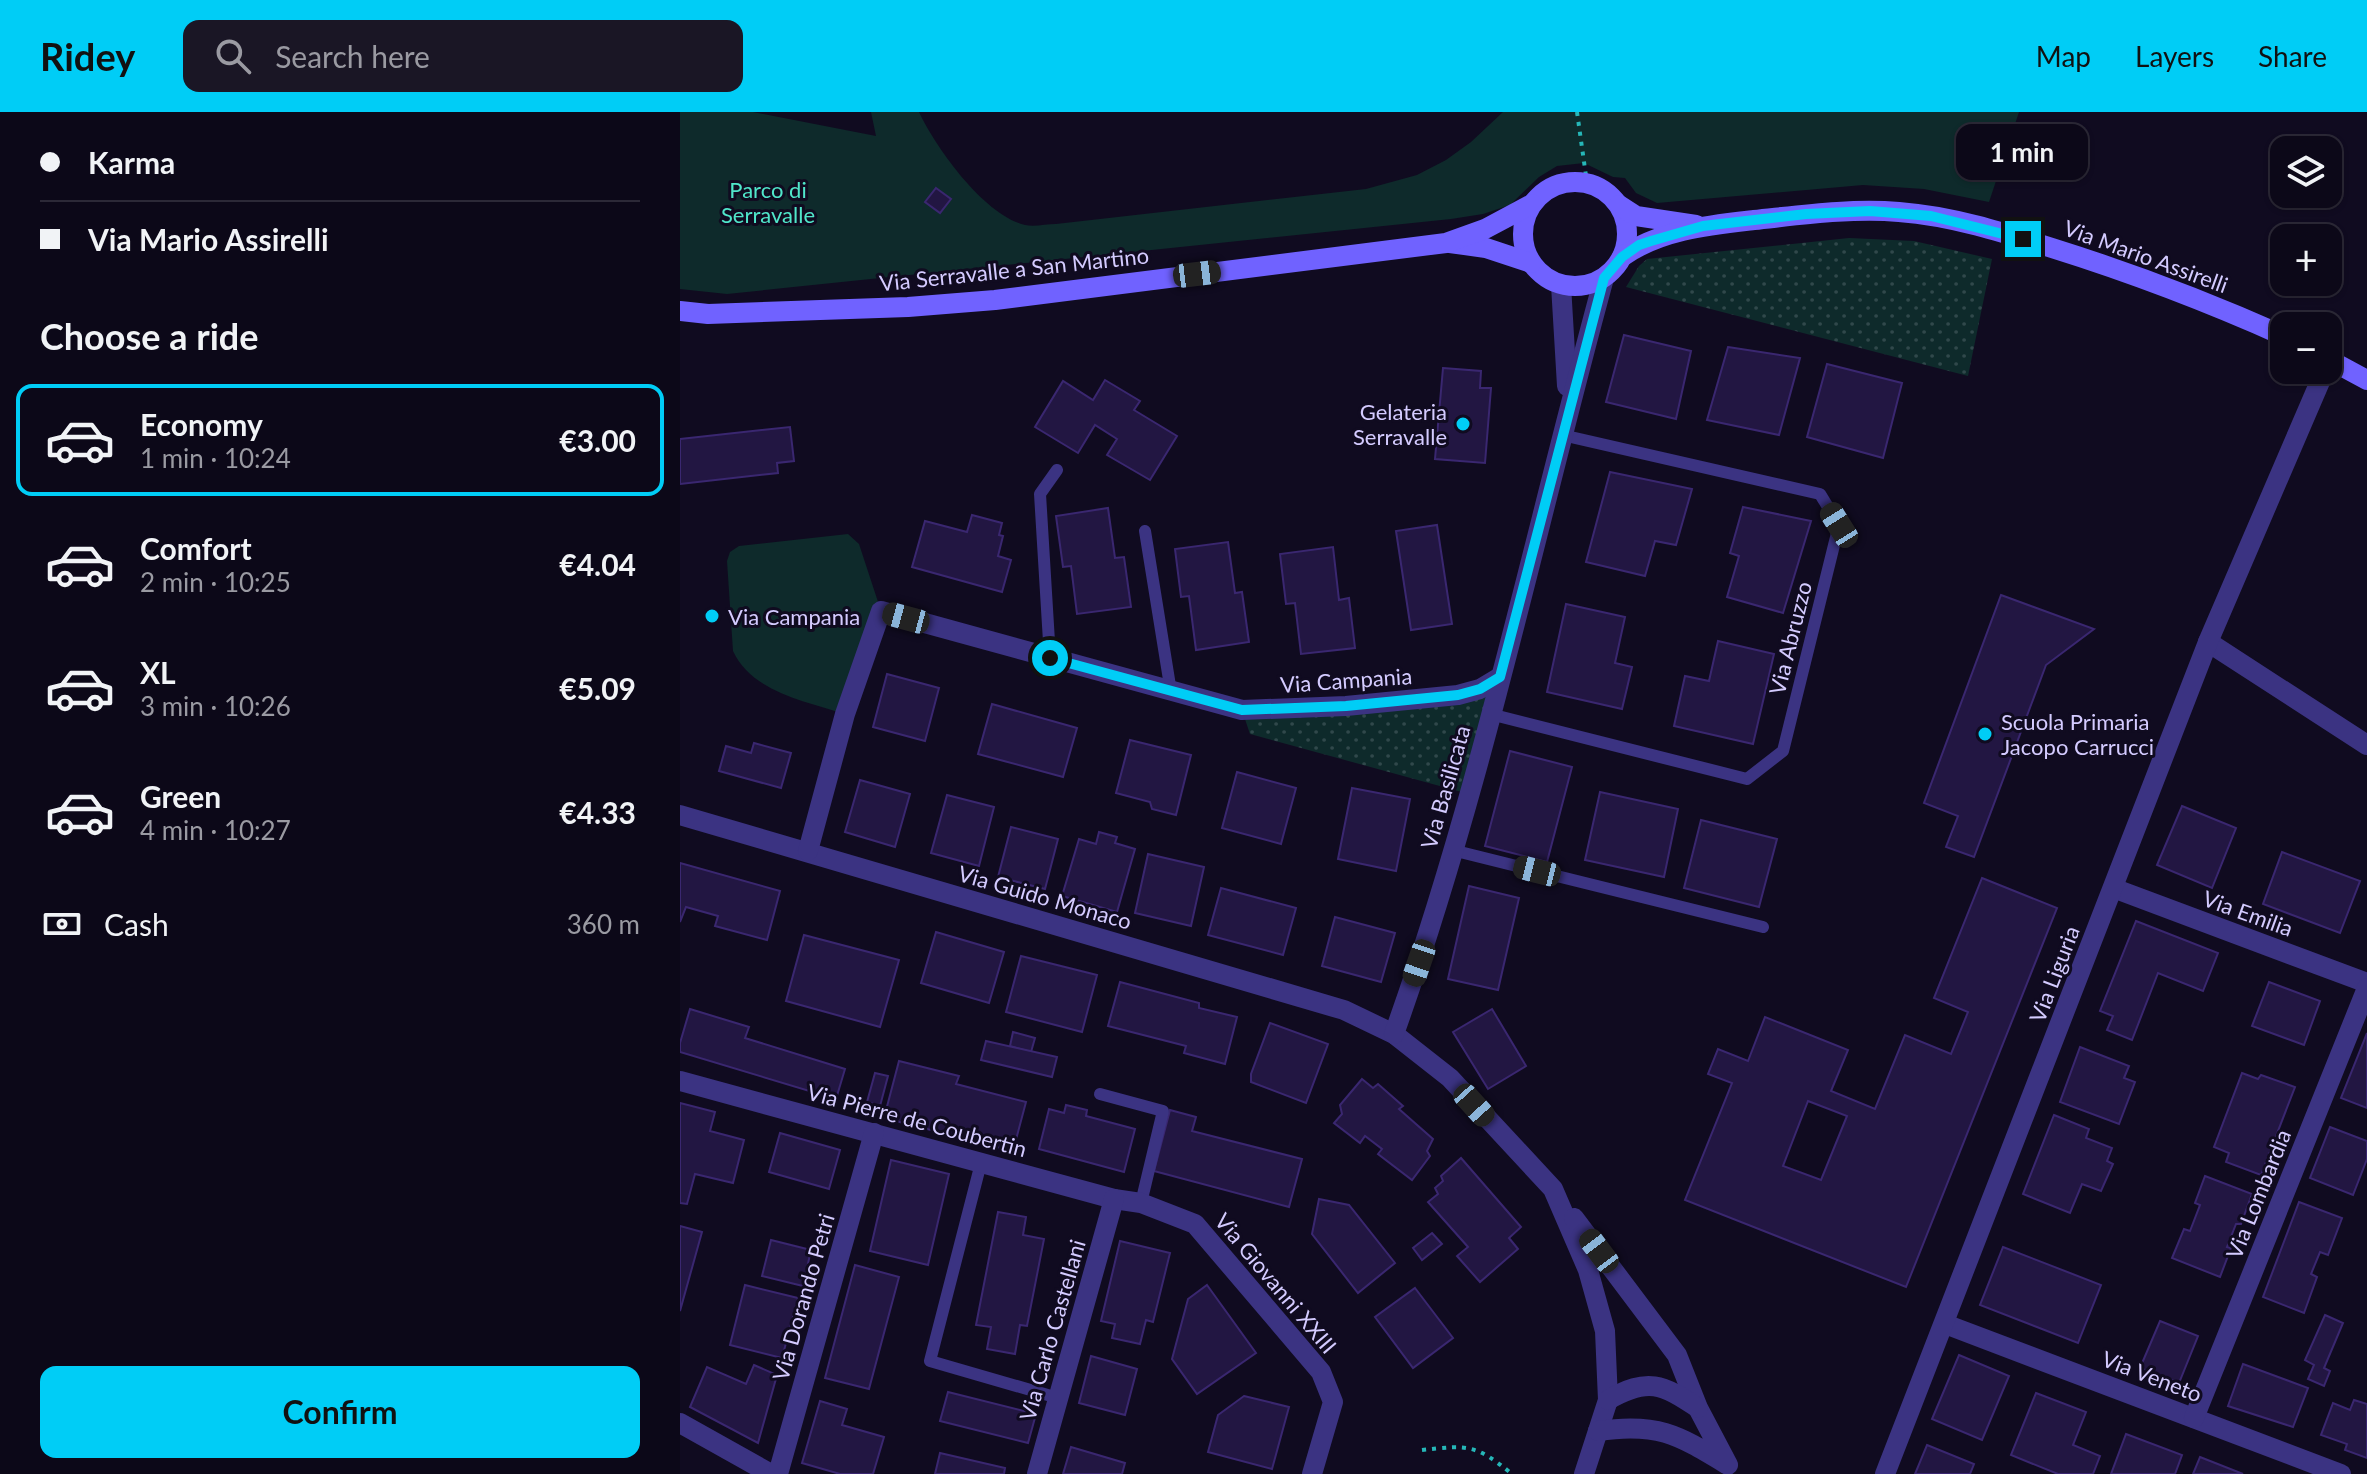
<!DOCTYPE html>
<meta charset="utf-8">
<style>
:root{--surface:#0c0818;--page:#1a1625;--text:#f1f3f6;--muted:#9a9aa2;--line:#2c2937;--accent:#00cdf6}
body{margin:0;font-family:Lato,sans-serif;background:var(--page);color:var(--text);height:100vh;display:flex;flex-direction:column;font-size:30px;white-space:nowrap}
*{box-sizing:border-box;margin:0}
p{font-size:26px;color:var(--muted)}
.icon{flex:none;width:44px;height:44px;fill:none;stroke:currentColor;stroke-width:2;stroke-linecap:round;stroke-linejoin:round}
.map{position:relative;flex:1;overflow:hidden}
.drawer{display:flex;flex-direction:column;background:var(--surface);width:680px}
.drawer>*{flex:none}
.top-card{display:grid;align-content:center;height:176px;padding:0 40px;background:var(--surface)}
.controls{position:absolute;left:1590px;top:24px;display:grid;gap:16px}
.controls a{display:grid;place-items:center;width:72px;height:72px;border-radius:16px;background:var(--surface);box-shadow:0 2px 6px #0004,0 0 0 2px var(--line);font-size:40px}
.end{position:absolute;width:36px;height:36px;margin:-18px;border:10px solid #00cdf6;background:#111;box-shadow:0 0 0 4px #111}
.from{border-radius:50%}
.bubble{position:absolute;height:56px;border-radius:16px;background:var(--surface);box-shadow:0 2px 6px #0004,0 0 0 2px var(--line);font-size:26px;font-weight:700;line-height:56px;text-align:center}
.car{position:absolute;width:24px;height:48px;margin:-24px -12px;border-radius:10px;box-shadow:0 0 6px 2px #0007;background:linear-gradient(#222 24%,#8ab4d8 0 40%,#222 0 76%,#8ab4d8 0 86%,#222 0)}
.top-card b{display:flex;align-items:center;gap:28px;height:76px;font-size:30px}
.top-card b+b{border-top:2px solid var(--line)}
.top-card i{width:20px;height:20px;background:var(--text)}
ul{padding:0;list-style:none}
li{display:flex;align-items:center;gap:24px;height:112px;margin:0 16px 12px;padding:0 24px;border:4px solid transparent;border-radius:16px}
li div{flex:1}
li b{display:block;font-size:30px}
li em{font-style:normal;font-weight:700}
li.selected{border-color:var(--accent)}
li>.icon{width:72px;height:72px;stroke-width:1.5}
h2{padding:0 40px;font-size:36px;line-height:96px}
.pay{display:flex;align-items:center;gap:20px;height:88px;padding:0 40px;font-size:30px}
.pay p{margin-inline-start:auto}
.primary-button{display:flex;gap:16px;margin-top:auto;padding:16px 40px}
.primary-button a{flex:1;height:92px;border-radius:16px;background:var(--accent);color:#111;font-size:32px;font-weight:700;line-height:92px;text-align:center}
header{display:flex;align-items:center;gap:48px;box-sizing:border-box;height:112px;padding:0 40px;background:var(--accent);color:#111}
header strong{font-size:38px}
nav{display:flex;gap:44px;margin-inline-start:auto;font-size:28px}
.search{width:560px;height:72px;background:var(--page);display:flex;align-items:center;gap:20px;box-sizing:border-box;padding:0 28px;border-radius:16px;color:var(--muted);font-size:30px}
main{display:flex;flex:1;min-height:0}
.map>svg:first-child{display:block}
.grass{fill:url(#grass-dots)}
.park{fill:#0e2a2b}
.building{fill:#221642;stroke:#3a2770;stroke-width:2;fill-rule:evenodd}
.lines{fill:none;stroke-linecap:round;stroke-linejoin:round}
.path{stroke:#26b7b8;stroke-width:4;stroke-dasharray:4 6;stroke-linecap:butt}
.lane{stroke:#3b3382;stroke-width:12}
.street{stroke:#3b3382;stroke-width:20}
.secondary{stroke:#7062ff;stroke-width:20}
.route{stroke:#00cdf6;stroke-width:10}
.poi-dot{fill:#00cdf6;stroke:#100b20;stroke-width:3}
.labels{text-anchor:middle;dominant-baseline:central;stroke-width:6;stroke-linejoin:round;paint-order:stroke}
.park-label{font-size:22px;fill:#50e6ca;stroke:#100b20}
.street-label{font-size:22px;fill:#d4cbff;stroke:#100b20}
.poi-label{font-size:22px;fill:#d4cbff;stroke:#100b20;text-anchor:start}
</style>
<header>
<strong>Ridey</strong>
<div class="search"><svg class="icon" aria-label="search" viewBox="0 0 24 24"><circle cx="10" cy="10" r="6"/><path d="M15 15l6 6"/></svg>Search here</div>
<nav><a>Map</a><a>Layers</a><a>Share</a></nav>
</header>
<main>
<section class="drawer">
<div class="top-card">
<b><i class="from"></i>Karma</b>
<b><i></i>Via Mario Assirelli</b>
</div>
<h2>Choose a ride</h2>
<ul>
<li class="selected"><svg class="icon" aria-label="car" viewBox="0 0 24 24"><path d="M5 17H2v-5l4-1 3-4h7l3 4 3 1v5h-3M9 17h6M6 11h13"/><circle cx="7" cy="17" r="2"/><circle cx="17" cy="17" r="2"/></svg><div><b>Economy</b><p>1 min · 10:24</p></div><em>€3.00</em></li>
<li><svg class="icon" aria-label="car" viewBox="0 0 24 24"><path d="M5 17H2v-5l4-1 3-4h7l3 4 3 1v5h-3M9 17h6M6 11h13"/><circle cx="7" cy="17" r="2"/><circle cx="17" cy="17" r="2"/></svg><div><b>Comfort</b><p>2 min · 10:25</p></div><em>€4.04</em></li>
<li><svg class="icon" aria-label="car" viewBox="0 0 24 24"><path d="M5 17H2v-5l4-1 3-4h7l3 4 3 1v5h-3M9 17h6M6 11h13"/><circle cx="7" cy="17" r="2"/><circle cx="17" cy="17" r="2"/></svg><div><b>XL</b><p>3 min · 10:26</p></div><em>€5.09</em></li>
<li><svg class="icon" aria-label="car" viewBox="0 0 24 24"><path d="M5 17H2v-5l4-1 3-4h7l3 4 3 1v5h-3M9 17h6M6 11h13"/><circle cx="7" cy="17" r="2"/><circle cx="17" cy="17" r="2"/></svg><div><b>Green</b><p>4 min · 10:27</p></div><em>€4.33</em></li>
</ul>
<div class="pay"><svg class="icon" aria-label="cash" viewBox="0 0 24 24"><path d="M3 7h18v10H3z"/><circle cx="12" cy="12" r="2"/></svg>Cash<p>360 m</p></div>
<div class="primary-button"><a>Confirm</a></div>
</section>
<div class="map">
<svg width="1687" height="1362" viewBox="0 0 1687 1362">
<defs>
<pattern id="grass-dots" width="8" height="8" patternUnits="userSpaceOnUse" patternTransform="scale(2)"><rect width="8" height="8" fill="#0e2a2b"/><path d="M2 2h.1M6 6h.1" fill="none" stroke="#30484b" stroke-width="1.8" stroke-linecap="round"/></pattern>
</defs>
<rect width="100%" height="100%" fill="#100b20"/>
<g class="grass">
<path d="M 1169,126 L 1234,129 L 1312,147 L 1288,264 L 946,175 L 959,154 L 967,147 Z"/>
<path d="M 820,565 L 789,682 L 570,622 L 562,598 L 778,583 Z"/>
</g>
<g class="park">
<path d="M 0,0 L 73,0 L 196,24 L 191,0 L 239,0 C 256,36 304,103 345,113 C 354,115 367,112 376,112 L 686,77 L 737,63 L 766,48 L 791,30 L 823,0 L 1339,0 L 1309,90 L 1244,77 L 1183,73 L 977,91 L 956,81 L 945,66 L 933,65 L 904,51 L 877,54 L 859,65 L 830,93 L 803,102 L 771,107 L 47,182 L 0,177 Z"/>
<path d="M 168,422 L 179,432 L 201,499 L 165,602 C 125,589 72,580 53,539 L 47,449 L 50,440 L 59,434 Z"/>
</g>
<g class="building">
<path d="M 256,76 L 271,87 L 260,101 L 245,90 Z"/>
<path d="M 944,223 L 1011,239 L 996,307 L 926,290 Z"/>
<path d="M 1048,235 L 1120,246 L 1099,323 L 1027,308 Z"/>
<path d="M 1147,252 L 1222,271 L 1203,346 L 1127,325 Z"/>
<path d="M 763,256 L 801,259 L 800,276 L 811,276 L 805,351 L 755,347 Z"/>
<path d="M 425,268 L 460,289 L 454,298 L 497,324 L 470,368 L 427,343 L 437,327 L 415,313 L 398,341 L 355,315 L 383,269 L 413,288 Z"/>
<path d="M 110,315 L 114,349 L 97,351 L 98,361 L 0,372 L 0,327 Z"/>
<path d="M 930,360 L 1012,377 L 996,433 L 975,429 L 965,464 L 906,450 Z"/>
<path d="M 1063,395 L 1131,409 L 1103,501 L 1047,485 L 1059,444 L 1050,441 Z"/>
<path d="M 428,396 L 435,446 L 444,445 L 451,495 L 397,502 L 391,454 L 383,455 L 376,404 Z"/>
<path d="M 292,403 L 322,411 L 319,423 L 323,424 L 318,444 L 331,448 L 322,480 L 232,455 L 245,409 L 287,420 Z"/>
<path d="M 757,413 L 772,512 L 731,518 L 716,419 Z"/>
<path d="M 548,430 L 555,481 L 562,480 L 569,530 L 516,538 L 509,484 L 501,485 L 495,437 Z"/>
<path d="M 653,435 L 659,488 L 669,486 L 675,536 L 621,542 L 615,491 L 606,492 L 600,442 Z"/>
<path d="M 1321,483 L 1414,517 L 1366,553 L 1294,745 L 1266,735 L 1278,704 L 1244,691 Z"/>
<path d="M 886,492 L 945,505 L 935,551 L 952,555 L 942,597 L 867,580 Z"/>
<path d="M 1038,529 L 1094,542 L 1073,632 L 994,614 L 1005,564 L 1029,569 Z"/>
<path d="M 207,562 L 259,576 L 245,629 L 193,615 Z"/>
<path d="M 312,592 L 397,616 L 383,665 L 298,642 Z"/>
<path d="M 450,628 L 511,643 L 496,703 L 472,697 L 470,690 L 436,681 Z"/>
<path d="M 74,631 L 111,641 L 101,676 L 39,659 L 46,634 L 71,641 Z"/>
<path d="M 830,639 L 892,655 L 867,750 L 805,734 Z"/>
<path d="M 557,660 L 616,676 L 601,732 L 542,716 Z"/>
<path d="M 180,668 L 230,682 L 215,735 L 165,720 Z"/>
<path d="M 672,676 L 730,687 L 716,759 L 658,747 Z"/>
<path d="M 920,680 L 998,697 L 984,765 L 905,748 Z"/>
<path d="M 267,683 L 314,695 L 299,754 L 251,741 Z"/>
<path d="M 1502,694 L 1556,716 L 1532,776 L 1477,753 Z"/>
<path d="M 1021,708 L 1097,727 L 1079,795 L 1004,776 Z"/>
<path d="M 331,715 L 378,727 L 365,777 L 318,765 Z"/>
<path d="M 419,720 L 437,725 L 435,731 L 455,737 L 437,800 L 382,784 L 399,727 L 416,732 Z"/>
<path d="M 1602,740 L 1680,769 L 1660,821 L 1583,792 Z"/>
<path d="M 468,742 L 524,755 L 511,814 L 455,801 Z"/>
<path d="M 0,751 L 100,779 L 87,828 L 35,814 L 38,804 L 6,795 L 0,810 Z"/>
<path d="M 1302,766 L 1377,796 L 1226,1175 L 1005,1088 L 1052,971 L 1028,962 L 1038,937 L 1068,949 L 1085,905 L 1168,938 L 1151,979 L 1195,997 L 1225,923 L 1271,942 L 1288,900 L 1254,886 ZM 1128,989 L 1167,1004 L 1141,1068 L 1103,1054 Z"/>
<path d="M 789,774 L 839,786 L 818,878 L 768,867 Z"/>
<path d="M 541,776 L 616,796 L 603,843 L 528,823 Z"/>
<path d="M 655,805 L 715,821 L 701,870 L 642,854 Z"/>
<path d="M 1456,809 L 1538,841 L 1523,879 L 1478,861 L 1452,928 L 1427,918 L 1433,904 L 1420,899 Z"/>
<path d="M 256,820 L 324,840 L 309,891 L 241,871 Z"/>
<path d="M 124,823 L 219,848 L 200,915 L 106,889 Z"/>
<path d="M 341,844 L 417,863 L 402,920 L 326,900 Z"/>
<path d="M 440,870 L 519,891 L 519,896 L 557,905 L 545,952 L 504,941 L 506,934 L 428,914 Z"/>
<path d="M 1589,870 L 1640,889 L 1624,933 L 1572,914 Z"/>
<path d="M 10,897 L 69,915 L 65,926 L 165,957 L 156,987 L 0,940 L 0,931 Z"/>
<path d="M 812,897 L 846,954 L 808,977 L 773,920 Z"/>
<path d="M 590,911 L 648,932 L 626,991 L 571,970 L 571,962 Z"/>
<path d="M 333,920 L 355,926 L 351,940 L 330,934 Z"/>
<path d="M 1687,921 L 1687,996 L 1661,986 Z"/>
<path d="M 306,929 L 377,945 L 372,965 L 301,948 Z"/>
<path d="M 1400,935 L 1449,954 L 1444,966 L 1455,970 L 1439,1012 L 1380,990 Z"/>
<path d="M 219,949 L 279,964 L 276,972 L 346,990 L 333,1039 L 204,1006 Z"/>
<path d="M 195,961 L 208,964 L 200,994 L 187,990 Z"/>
<path d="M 1562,961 L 1578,967 L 1581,963 L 1615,975 L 1581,1063 L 1546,1050 L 1549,1041 L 1534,1035 Z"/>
<path d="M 682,967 L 693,976 L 698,972 L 723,994 L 719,997 L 753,1027 L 747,1039 L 750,1044 L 732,1068 L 698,1042 L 702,1037 L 685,1024 L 680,1031 L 654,1011 L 662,1002 L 660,993 Z"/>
<path d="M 0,991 L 35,1000 L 30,1019 L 64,1028 L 53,1071 L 15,1062 L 7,1092 L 0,1091 Z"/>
<path d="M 386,993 L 407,998 L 406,1004 L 455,1017 L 444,1060 L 359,1037 L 369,997 L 384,1001 Z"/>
<path d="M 490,998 L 516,1005 L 512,1019 L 622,1047 L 609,1095 L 474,1059 Z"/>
<path d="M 1374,1003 L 1409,1017 L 1406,1026 L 1432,1036 L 1427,1049 L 1433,1052 L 1421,1079 L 1402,1072 L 1390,1101 L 1343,1082 Z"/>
<path d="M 1650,1015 L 1687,1029 L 1687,1047 L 1673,1083 L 1630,1066 Z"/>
<path d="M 100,1021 L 160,1038 L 149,1077 L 89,1060 Z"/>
<path d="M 781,1046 L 841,1115 L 829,1126 L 838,1137 L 800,1170 L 777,1144 L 788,1135 L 748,1090 L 758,1082 L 755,1076 L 763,1069 L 761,1064 Z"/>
<path d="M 211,1048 L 269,1062 L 248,1153 L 190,1139 Z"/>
<path d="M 1525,1064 L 1572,1082 L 1561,1112 L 1556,1112 L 1547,1135 L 1551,1136 L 1540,1165 L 1492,1146 L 1504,1117 L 1510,1119 L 1520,1093 L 1515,1091 Z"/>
<path d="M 639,1087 L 669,1093 L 715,1151 L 678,1181 L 632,1122 Z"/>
<path d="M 1619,1090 L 1662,1106 L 1648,1143 L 1640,1140 L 1631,1162 L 1637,1165 L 1624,1201 L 1583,1185 Z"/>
<path d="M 318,1100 L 346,1105 L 343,1123 L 364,1127 L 347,1214 L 340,1213 L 335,1242 L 307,1237 L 311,1215 L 296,1213 Z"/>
<path d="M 0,1114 L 22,1120 L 0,1199 Z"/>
<path d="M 752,1121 L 762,1132 L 742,1148 L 733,1136 Z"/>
<path d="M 91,1128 L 131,1138 L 123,1174 L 82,1164 Z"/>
<path d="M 440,1129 L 490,1141 L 473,1210 L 466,1208 L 460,1232 L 432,1226 L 435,1212 L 421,1209 Z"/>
<path d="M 1323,1135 L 1421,1173 L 1398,1231 L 1300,1193 Z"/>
<path d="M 175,1153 L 219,1165 L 189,1277 L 145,1266 Z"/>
<path d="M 65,1173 L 118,1186 L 102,1246 L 50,1233 Z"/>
<path d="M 527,1173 L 576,1241 L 517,1282 L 492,1247 L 508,1187 Z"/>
<path d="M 735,1176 L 773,1226 L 733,1256 L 695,1205 Z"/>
<path d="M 1645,1203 L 1663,1211 L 1644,1256 L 1650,1259 L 1644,1274 L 1628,1267 L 1634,1253 L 1625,1248 Z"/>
<path d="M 1480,1209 L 1518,1224 L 1499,1271 L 1460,1256 Z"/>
<path d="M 1279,1243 L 1329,1264 L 1302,1328 L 1252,1307 Z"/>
<path d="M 411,1244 L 457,1257 L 445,1303 L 399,1291 Z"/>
<path d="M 1563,1252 L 1628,1276 L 1613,1315 L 1548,1294 Z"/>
<path d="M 74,1253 L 97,1263 L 78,1331 L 10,1295 L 27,1255 L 66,1272 Z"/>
<path d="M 268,1280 L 356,1302 L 348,1331 L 260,1309 Z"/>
<path d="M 1356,1281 L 1406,1300 L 1393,1333 L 1420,1344 L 1413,1362 L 1378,1362 L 1331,1343 Z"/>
<path d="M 564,1284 L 609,1295 L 592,1357 L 528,1340 L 538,1303 Z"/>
<path d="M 1674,1288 L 1687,1292 L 1687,1346 L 1665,1338 L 1667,1332 L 1641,1323 L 1653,1291 L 1670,1298 Z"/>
<path d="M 140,1289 L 167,1297 L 162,1313 L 204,1325 L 193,1362 L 160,1362 L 122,1351 Z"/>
<path d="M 1446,1322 L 1502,1343 L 1495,1362 L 1431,1362 Z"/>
<path d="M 1247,1333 L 1294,1352 L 1290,1362 L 1235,1362 Z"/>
<path d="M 391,1335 L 445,1351 L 442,1362 L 383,1362 Z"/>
<path d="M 260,1341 L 325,1356 L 324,1362 L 255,1362 Z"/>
<path d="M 1520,1345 L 1563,1362 L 1513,1362 Z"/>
</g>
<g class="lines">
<g class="path">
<path d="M 897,0 L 907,71"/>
<path d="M 742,1338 C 789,1333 795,1332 832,1362"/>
</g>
<g class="lane">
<path d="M 465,419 L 491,580"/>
<path d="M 370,546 L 360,382 L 377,358"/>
<path d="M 810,602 L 1067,667 L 1103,639 L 1159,413 L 1140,382 L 882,323"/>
<path d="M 772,738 L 1083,815"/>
<path d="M 420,982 L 483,999 L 461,1091"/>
<path d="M 301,1051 L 250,1249 L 378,1286"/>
</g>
<g class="street">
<path d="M 881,173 L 887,274"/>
<path d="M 1528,530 L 1687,633"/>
<path d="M 0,703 L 664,898 L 714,922 L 770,966 L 873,1077 L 908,1158 L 925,1219 L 928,1288 L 904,1362"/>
<path d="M 128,739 L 165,602 L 201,499 L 562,598 L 666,594 L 778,583 L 800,577 L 820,565"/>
<path d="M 1433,776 L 1687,871"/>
<path d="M 714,922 C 802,676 855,418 924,166"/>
<path d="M 0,969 L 434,1087 L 461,1091 L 515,1112 L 641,1260 L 653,1290 L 632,1362"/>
<path d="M 894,1106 L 997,1243 L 1018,1296 L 1048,1353 C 998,1323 978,1310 918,1319"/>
<path d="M 1265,1212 L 1661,1362"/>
<path d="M 928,1288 C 968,1265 982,1272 1018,1296"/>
<path d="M 1514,1306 L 1687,876"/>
<path d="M 0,1311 L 91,1362"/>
<path d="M 98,1362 L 194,1021"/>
<path d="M 357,1362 L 434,1087"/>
<path d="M 1205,1362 L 1528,530 L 1645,258"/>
</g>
<g class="secondary">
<circle cx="895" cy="122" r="52"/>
<path d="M 939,93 L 956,104 L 1016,113"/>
<path d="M 770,131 L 806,136 L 851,151"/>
<path d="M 942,145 C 979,118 1030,113 1074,108 C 1122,103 1171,96 1219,100 C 1272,104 1322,120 1372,136 C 1452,161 1528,190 1604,224"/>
<path d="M 0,199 L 28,202 L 228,195 L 315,188 L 766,131 L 805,117 L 852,92"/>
<path d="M 1648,247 L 1687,268"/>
</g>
</g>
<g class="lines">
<path class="route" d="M 370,546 L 562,598 L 666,594 L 778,583 L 800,577 L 820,565 L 924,166 L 942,145 L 959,133 L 971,129 L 1023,114 L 1126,102 L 1190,99 L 1251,104 L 1343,127"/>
</g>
<g class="poi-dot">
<circle cx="783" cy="312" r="8"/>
<circle cx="32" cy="504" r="8"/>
<circle cx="1305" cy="622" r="8"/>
</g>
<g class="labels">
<g class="park-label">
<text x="88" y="77">Parco di<tspan x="88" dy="25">Serravalle</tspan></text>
</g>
<g class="street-label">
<text transform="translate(1466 144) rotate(20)">Via Mario Assirelli</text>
<text transform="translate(334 157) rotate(-6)">Via Serravalle a San Martino</text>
<text transform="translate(1110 526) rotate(-76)">Via Abruzzo</text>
<text transform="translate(666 568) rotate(-4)">Via Campania</text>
<text transform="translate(765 675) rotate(-74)">Via Basilicata</text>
<text transform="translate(365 785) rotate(16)">Via Guido Monaco</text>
<text transform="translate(1568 801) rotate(20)">Via Emilia</text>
<text transform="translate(1374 862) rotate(-69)">Via Liguria</text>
<text transform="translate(237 1008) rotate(15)">Via Pierre de Coubertin</text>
<text transform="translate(1578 1082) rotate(-68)">Via Lombardia</text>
<text transform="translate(596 1171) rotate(50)">Via Giovanni XXIII</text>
<text transform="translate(123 1185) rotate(-74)">Via Dorando Petri</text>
<text transform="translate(372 1218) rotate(-74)">Via Carlo Castellani</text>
<text transform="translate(1472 1264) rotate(21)">Via Veneto</text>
</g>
<g class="poi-label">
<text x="767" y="299" text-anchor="end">Gelateria<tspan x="767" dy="25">Serravalle</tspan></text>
<text x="48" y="504">Via Campania</text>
<text x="1321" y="609">Scuola Primaria<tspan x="1321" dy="25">Jacopo Carrucci</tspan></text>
</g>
</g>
</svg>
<div class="controls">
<a><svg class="icon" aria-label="layers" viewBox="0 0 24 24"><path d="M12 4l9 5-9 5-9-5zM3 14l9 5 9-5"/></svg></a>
<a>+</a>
<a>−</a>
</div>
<i class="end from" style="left:370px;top:546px"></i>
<i class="end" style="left:1343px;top:127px"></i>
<div class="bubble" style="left:1276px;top:12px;width:132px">1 min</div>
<i class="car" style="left:517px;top:162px;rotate:83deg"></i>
<i class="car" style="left:1159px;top:413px;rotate:328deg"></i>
<i class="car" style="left:226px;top:506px;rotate:285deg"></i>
<i class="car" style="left:857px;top:759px;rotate:284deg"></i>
<i class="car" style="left:739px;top:851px;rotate:199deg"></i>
<i class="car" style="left:794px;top:993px;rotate:138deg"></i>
<i class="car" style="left:919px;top:1139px;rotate:323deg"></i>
</div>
</main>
